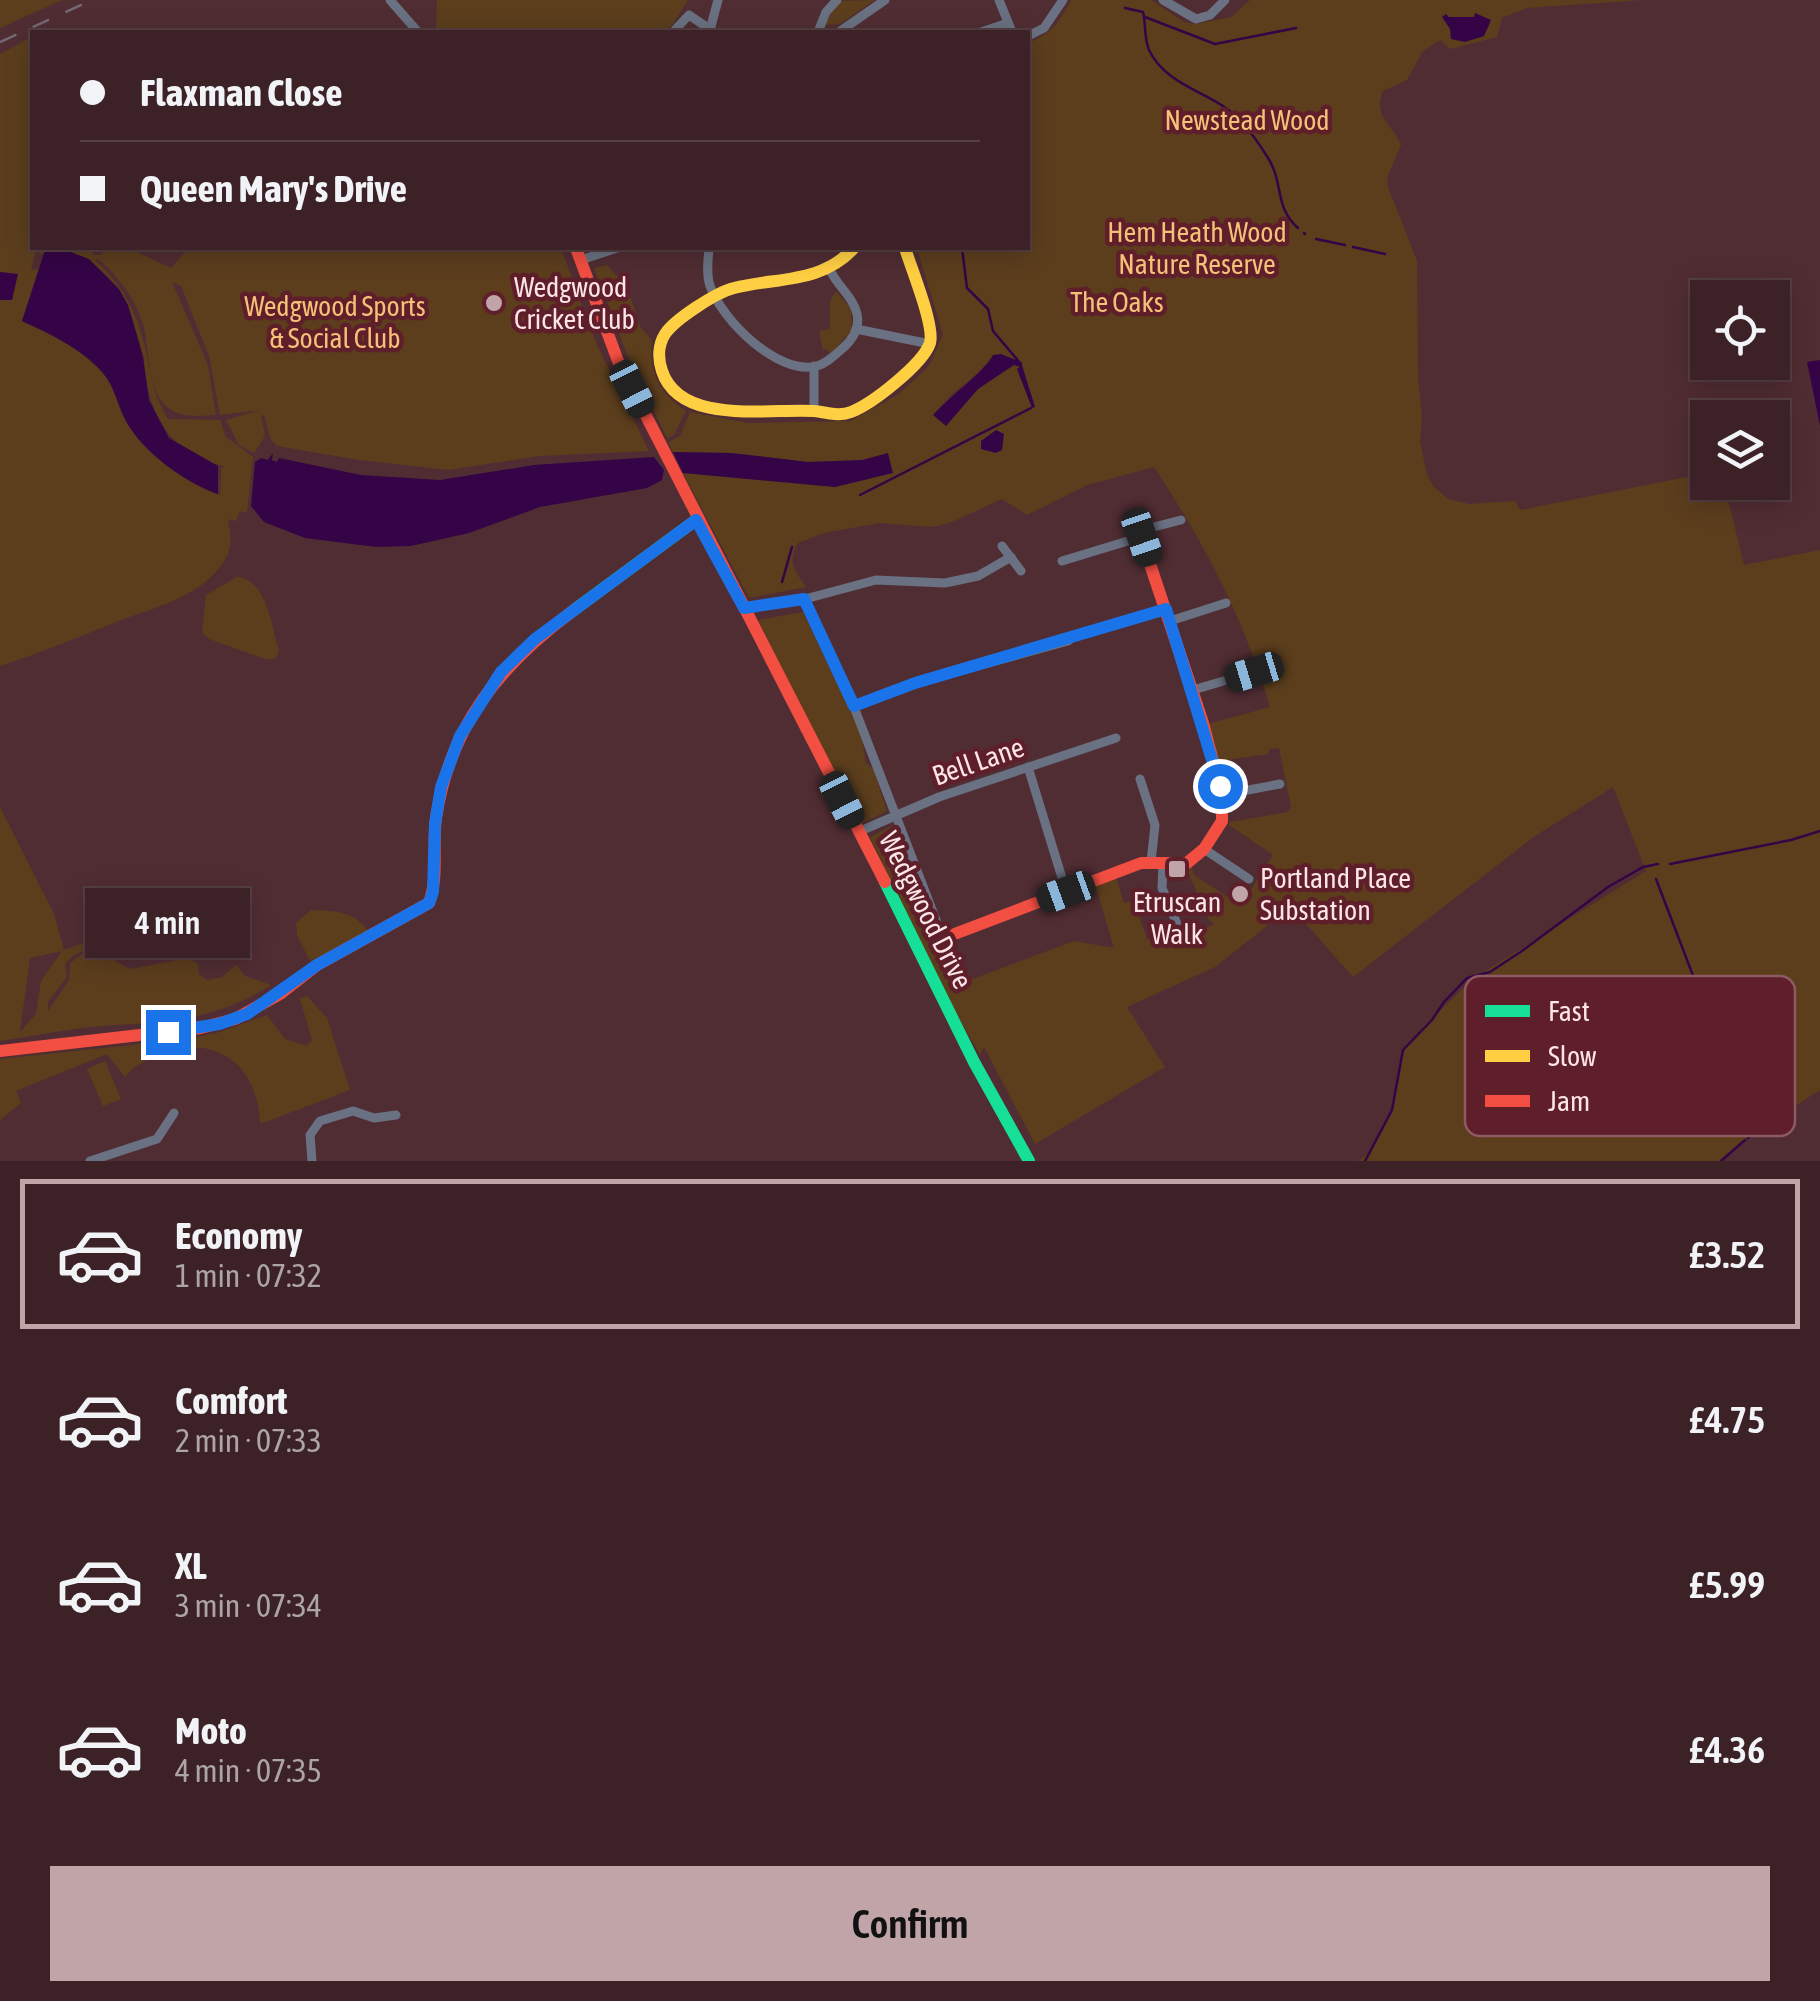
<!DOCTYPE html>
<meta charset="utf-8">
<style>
:root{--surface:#3c2226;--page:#432a2e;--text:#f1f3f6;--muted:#aca4a7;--line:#553f43;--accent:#c0a4a7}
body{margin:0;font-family:"Asap Condensed",sans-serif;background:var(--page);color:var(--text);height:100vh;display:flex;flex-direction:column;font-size:38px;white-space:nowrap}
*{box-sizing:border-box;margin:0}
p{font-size:32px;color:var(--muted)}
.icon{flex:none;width:55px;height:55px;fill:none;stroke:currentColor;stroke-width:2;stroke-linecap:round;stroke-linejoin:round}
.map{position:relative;height:1161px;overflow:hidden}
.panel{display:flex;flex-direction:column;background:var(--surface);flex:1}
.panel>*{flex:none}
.top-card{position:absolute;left:30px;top:30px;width:1000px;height:220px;border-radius:0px;box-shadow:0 5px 25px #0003,0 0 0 2px var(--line);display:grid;align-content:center;height:220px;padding:0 50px;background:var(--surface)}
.buttons{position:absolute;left:1690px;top:280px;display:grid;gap:20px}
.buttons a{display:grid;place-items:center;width:100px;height:100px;border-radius:0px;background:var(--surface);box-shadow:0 5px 25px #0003,0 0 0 2px var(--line);font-size:50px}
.end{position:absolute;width:45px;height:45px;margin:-22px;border:12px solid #1a73e8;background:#fff;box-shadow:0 0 0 5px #fff}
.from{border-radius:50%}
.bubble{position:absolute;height:70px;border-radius:0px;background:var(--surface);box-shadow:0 5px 25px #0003,0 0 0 2px var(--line);font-size:32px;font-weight:600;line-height:70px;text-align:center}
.car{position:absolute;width:30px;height:60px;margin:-30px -15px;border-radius:12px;box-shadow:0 0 8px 2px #0007;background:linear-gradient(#222 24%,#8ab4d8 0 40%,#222 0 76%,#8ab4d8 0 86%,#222 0)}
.top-card b{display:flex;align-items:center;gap:35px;height:95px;font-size:38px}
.top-card b+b{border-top:2px solid var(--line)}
.top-card i{width:25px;height:25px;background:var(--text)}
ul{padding:18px 0 0;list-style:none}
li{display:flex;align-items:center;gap:30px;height:150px;margin:0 20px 15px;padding:0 30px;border:5px solid transparent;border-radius:0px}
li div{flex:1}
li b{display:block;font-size:38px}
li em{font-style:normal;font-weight:600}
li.on{border-color:var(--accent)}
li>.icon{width:90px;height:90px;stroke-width:1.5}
.primary-button{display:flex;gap:20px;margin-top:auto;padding:20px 50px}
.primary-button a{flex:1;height:115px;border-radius:0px;background:var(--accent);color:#111;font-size:40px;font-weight:600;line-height:115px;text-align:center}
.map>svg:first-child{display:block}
.green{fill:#5c3e1d;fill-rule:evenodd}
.water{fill:#350446}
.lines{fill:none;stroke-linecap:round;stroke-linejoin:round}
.stream{stroke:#350446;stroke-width:2.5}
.street{stroke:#697182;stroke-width:9}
.fast{stroke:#16e098;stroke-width:12}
.slow{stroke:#ffcf43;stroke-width:12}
.jam{stroke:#f24e42;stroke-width:12}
.rail{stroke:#756974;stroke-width:2.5;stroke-dasharray:18 18;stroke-linecap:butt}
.route{stroke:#1a73e8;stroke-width:12}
.poi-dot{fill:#c0a4a7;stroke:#5e1f2a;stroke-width:4}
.labels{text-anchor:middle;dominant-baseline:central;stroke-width:9;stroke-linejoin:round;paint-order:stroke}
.park-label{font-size:28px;fill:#f7bf77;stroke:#5e1f2a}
.poi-label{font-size:28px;fill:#fde4e6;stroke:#5e1f2a;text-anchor:start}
.street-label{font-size:28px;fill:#fde4e6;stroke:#5e1f2a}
.key{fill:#5e1f2a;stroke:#8e5a62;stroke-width:2.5}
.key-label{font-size:28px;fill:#fde4e6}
</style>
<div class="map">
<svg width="1820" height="1161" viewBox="0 0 1820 1161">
<rect width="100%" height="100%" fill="#502d33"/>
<g class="green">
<path d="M 0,0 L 62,0 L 0,28 Z"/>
<path d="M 437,0 L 688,0 L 673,24 L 664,32 L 436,32 Z"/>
<path d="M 875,0 L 840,24 L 825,25 L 838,1 Z"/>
<path d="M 1071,0 L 1151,0 L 1184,22 L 1195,24 L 1231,17 L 1250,0 L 1642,0 L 1527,8 L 1502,18 L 1497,37 L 1450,49 L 1440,40 L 1423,51 L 1407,80 L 1383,91 C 1372,116 1393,125 1401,145 L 1387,178 L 1388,187 L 1417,261 L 1418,378 L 1422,416 L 1420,441 L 1427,475 L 1434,487 L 1448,499 L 1469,504 L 1515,501 L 1520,510 L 1707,473 L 1708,482 L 1724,483 L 1744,565 L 1820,550 L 1820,1090 L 1751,1134 L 1719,1161 L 1359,1161 L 1372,1149 L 1392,1110 L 1403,1050 L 1425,1025 L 1474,978 L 1646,871 L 1613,787 L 1535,836 L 1353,977 L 1291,907 L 1215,967 L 1127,1007 L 1165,1067 L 1035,1144 L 984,1047 L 980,1055 L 954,1010 L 870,837 L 893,825 L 954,986 L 1074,941 L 1114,948 L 1095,885 L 1116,878 L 1124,903 L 1134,901 L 1147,939 L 1174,943 L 1214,924 L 1209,920 L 1186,867 L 1191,866 L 1194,875 L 1240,905 L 1243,902 L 1273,855 L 1229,825 L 1230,822 L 1288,812 L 1291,807 L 1279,748 L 1269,749 L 1269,754 L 1219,761 L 1208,724 L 1270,707 C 1245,621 1204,542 1154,467 L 1087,485 L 1027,515 L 1002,499 L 952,522 L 932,527 L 880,523 L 824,533 L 798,543 C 787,562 794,569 806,587 L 749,598 L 683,473 L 835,487 L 868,479 L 889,454 L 862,460 L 808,462 L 731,453 L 673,452 L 668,442 L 680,436 L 690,412 L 749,423 L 851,421 L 899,394 L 929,366 L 943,335 L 917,248 L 1028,248 L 1028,72 L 1033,68 L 1028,66 L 1028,43 C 1053,32 1058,24 1071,0 ZM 1449,17 L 1474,17 L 1490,25 L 1480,38 L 1451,38 ZM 989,364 L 1000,372 L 978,389 L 946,425 L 934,415 L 951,395 Z"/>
<path d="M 32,37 L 32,248 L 89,248 L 94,255 L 102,255 L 103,248 L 128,248 L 171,268 L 189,248 L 561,248 L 597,345 L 649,451 L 540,456 L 448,470 L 359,460 L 277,446 L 271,440 L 264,415 L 261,416 L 265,436 L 254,453 L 239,445 L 226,420 L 259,410 L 220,415 L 209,356 L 181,286 L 172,282 L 208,365 L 216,415 C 202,416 182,418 170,409 C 145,392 151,348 142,321 C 134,297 117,274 97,258 L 96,261 C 121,284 136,310 144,343 C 151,371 152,394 168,419 L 220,420 L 226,437 L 253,457 L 247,513 L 240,511 L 236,521 L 228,519 C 230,532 233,544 227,556 C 205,597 155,607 116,622 C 77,638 40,653 0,666 L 0,300 L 12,300 L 17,274 L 0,272 L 0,54 ZM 50,248 C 68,248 78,255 93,265 C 165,311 119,417 196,455 C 205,460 215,465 225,466 L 221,469 L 220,495 C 185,481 142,454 125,419 C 116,402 114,385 101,371 C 79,348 50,334 22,321 L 39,269 L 31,270 L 36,252 L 43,254 Z"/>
<path d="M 607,265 L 627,287 L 641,328 L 652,340 C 648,371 659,394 686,411 L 674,435 L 667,438 L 631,365 L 594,268 Z"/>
<path d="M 836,291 L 851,309 L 852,330 L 831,354 L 826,348 L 823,351 L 819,331 L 830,329 L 830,301 Z"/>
<path d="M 237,577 C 268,581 271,626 279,651 L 275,659 L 265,659 L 209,639 L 202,632 L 206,595 Z"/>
<path d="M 803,612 L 851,712 L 862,739 L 866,763 L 873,768 L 887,811 L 859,825 L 758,620 Z"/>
<path d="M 0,807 L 54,914 L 64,950 L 96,938 L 102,941 C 93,951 76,948 65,965 L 67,977 L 48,1002 L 48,1011 L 69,980 L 70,964 C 100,934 102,958 131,969 L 188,958 L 198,964 L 199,974 L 207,980 L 222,977 L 236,965 L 245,976 L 271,985 C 212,1024 158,1021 92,1027 C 60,1030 30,1037 0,1041 ZM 62,951 L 41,981 L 36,1014 L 20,1032 L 30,958 Z"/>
<path d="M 311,910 C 335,911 354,911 369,932 L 310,961 L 297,935 L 296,923 Z"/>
<path d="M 307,996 L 327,1018 L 350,1090 L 260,1124 C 258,1063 214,1032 158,1055 C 145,1061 133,1066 125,1077 L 107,1054 L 16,1091 L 21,1103 L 0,1120 L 0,1059 L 188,1039 L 220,1032 L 267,1015 L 285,1039 L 307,1046 L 312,1040 L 300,999 Z"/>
<path d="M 105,1061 L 121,1099 L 103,1106 L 87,1069 Z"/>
</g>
<g class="water">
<path d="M 1475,13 L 1491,20 L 1484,36 L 1465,42 L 1451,39 L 1450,29 L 1442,17 L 1446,14 L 1449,17 L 1474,17 Z"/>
<path d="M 60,248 L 89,259 L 119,289 L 128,305 L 143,356 L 149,400 L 169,438 L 218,466 L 218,494 C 185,483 142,451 126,421 C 117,405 115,386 102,372 C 81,348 50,334 22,321 L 45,250 Z"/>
<path d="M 0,272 L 18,274 L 12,300 L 0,300 Z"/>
<path d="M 1001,354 L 1021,362 L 1035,407 L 1032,408 L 1017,369 L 1020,367 L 1014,365 L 978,389 L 946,426 L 933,415 C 949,397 984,372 993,355 Z"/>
<path d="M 1820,360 L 1820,426 L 1807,362 Z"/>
<path d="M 996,430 L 1004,434 L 1002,450 L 996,453 L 981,449 L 981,441 Z"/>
<path d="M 673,452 L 731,453 L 808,462 L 862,460 L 888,453 L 893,473 L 835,487 L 683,473 Z"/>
<path d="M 273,453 L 272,460 L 277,462 L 279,458 L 361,475 L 440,480 L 534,465 L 654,457 L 664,470 L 662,480 L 647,488 L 540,507 L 469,533 L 411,546 L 376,547 L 305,538 L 264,522 L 251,506 L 255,462 L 261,458 L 268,460 Z"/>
</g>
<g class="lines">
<g class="stream">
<path d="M 1125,8 L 1143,12 C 1146,24 1144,38 1149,50 C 1164,81 1197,89 1223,106 C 1241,118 1257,140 1268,158 C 1284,183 1274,207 1298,228"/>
<path d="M 1145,17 L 1215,44 L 1296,28"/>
<path d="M 1304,233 L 1305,234"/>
<path d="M 1316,239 L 1345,245"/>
<path d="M 1353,247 L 1385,254"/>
<path d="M 962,248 L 967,288 L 988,309 L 993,331 L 1021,364"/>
<path d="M 860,495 L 1031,408"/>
<path d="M 782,582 L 792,547"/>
<path d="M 1670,864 L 1791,840 L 1820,831"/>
<path d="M 1656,879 L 1748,1119"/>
<path d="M 1748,1138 L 1751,1135 L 1750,1126"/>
<path d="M 1365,1161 L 1392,1110 L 1403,1050 L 1432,1020 L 1444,1002 L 1467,978 L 1490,972 L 1522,951 L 1608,887 L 1643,867 L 1658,864"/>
<path d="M 1721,1161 L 1745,1140"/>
</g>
<g class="street">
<path d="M 390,0 L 418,32"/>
<path d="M 999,0 L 1012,32"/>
<path d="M 1163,0 L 1196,19 L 1210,15 L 1225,0"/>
<path d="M 710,30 L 718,0"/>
<path d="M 673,32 L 689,15 L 714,32"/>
<path d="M 818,32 L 826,12 L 837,0"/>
<path d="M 839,32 L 885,0"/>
<path d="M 981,32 L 1008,23"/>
<path d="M 1028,36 L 1044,28 L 1063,0"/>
<path d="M 709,248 C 708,260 706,274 710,286 C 722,320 778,376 817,366 C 827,363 835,355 843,348 C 853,339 860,328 857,314 C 853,296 836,285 829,268"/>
<path d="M 581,260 L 617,248"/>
<path d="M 856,329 L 930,344"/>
<path d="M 814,366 L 814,411"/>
<path d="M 1002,546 L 1021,571"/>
<path d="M 1062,561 L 1141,537 L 1146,529 L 1181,520"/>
<path d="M 805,599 L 854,707 L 958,977"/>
<path d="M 744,608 L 805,599 L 876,580 L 945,583 L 978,576 L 1011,557"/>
<path d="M 1170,621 L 1226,603"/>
<path d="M 1193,690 L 1254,672"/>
<path d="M 854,707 L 915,683 L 1068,641 L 1076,635 L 1166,609"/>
<path d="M 1028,767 L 1066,891"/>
<path d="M 1140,779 L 1155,825 L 1151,862"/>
<path d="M 1222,795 L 1280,784"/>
<path d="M 858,832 L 939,797 L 1116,738"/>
<path d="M 1204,849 L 1249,879"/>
<path d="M 1163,864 L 1162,888 L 1182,936"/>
<path d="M 90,1161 L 157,1139 L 174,1113"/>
<path d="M 312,1161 L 310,1135 L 320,1121 L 353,1111 L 374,1118 L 396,1115"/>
</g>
<g class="fast">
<path d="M 574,610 L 696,520"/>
<path d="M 885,882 L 974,1062 L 1029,1161"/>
</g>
<path class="slow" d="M 854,248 C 821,284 777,277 734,288 C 717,292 675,319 665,334 C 658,345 658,359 662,371 C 680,426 770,408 814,411 C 826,412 839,417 851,412 C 872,404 923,364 930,343 C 935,326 911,268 905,248"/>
<g class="jam">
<path d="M 576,248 L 618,361 L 885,882"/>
<path d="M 944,938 L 1141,863 L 1187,863 L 1204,849 L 1222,821 L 1222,795 L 1203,723 L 1141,537"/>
<path d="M 0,1051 L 201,1028 L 235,1019 L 280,994 L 317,965 L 429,903 C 439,876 432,846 436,818 C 450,725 500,665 574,610"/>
</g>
<path class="rail" d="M 0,42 L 92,0"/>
</g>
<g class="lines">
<path class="route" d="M 168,1032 L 219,1024 L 247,1014 L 317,965 L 429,903 L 433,892 L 435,824 L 441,787 L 460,736 L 501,672 L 535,639 L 696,520 L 744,608 L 804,599 L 854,706 L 915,683 L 1166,609 L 1220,786"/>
</g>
<g class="poi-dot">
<circle cx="494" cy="303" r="10"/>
<rect x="1167" y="859" width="20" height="20" rx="5"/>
<circle cx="1240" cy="894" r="10"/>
</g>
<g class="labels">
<g class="park-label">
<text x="1247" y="120">Newstead Wood</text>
<text x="1197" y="232">Hem Heath Wood<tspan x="1197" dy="32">Nature Reserve</tspan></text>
<text x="1117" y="302">The Oaks</text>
<text x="335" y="306">Wedgwood Sports<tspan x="335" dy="32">&amp; Social Club</tspan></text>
</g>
<g class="poi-label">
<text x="514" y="287">Wedgwood<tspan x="514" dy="32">Cricket Club</tspan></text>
<text x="1260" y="878">Portland Place<tspan x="1260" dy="32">Substation</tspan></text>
<text x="1177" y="902" text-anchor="middle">Etruscan<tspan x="1177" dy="32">Walk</tspan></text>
</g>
<g class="street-label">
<text transform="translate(978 761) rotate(-19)">Bell Lane</text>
<text transform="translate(926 910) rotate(63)">Wedgwood Drive</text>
</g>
</g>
<rect x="1465" y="976" width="330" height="160" rx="15" class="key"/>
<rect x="1485" y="1005" width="45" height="12" fill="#16e098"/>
<rect x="1485" y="1050" width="45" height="12" fill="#ffcf43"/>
<rect x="1485" y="1095" width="45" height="12" fill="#f24e42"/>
<g class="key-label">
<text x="1548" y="1021">Fast</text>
<text x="1548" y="1066">Slow</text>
<text x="1548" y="1111">Jam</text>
</g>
</svg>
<div class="buttons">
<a><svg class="icon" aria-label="locate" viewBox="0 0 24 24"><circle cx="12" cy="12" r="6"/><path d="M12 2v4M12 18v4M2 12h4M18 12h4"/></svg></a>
<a><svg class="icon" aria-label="layers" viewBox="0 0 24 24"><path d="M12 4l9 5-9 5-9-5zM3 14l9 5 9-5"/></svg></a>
</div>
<i class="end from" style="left:1220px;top:786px"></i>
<i class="end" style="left:168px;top:1032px"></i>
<div class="bubble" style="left:85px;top:888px;width:165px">4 min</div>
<i class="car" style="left:632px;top:389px;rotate:153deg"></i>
<i class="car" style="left:1142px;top:537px;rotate:161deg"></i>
<i class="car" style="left:1254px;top:672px;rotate:253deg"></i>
<i class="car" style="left:842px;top:800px;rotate:153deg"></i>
<i class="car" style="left:1066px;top:892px;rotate:250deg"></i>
<div class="top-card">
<b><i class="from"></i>Flaxman Close</b>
<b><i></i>Queen Mary's Drive</b>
</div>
</div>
<section class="panel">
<ul>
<li class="on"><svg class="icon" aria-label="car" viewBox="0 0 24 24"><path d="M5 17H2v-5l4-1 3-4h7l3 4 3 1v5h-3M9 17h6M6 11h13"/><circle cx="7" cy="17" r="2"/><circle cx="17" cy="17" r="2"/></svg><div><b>Economy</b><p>1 min · 07:32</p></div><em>£3.52</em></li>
<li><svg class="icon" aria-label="car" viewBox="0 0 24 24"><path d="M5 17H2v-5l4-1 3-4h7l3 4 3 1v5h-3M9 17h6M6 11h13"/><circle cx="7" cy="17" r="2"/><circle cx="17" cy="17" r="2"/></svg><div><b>Comfort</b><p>2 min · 07:33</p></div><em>£4.75</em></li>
<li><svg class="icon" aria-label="car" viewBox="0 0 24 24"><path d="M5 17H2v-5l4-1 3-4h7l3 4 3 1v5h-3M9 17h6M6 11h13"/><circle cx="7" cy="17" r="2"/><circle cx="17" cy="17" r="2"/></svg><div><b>XL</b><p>3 min · 07:34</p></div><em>£5.99</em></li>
<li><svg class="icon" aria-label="car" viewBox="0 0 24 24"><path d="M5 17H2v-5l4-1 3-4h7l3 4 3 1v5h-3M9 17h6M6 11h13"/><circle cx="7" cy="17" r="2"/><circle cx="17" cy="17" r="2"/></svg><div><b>Moto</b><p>4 min · 07:35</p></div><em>£4.36</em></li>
</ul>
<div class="primary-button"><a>Confirm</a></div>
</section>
